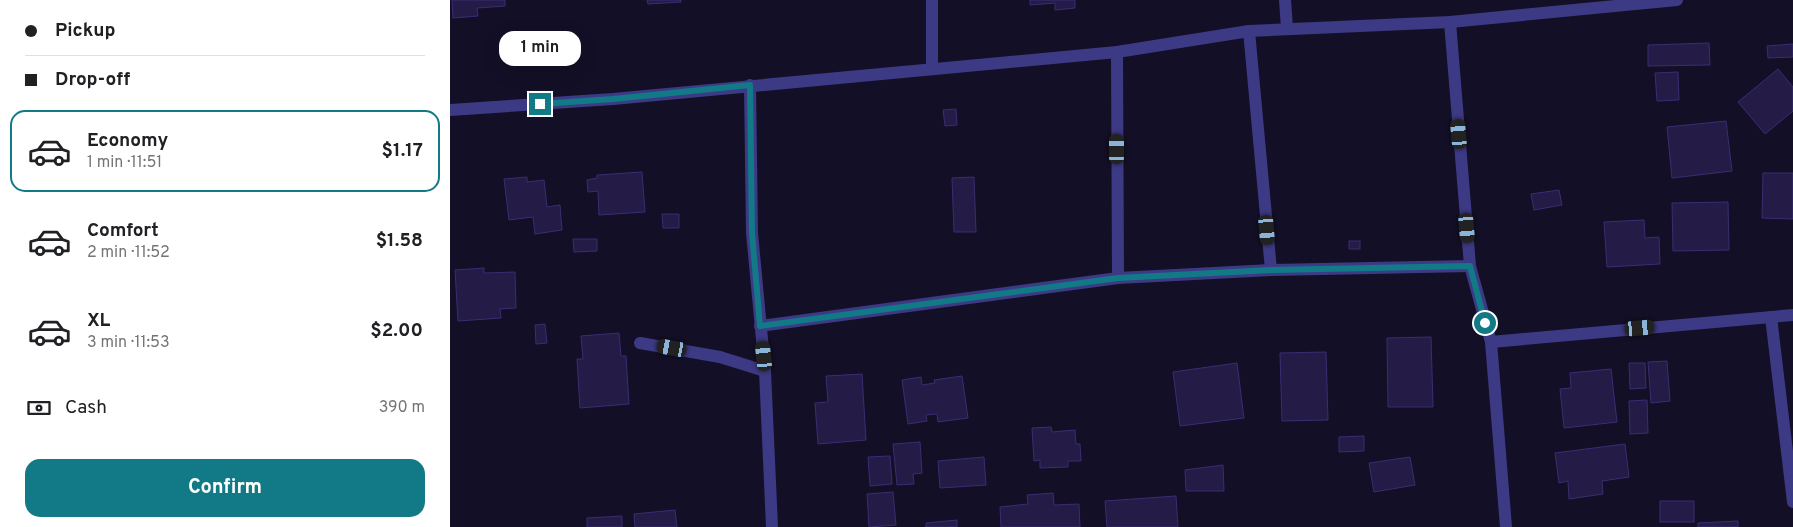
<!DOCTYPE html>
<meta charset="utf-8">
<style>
:root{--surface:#fff;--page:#f6f6f6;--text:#202124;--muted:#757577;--line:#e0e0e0;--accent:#127987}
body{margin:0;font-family:Overpass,sans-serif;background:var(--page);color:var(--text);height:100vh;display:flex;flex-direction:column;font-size:19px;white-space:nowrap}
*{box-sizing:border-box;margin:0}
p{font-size:16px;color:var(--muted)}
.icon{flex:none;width:28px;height:28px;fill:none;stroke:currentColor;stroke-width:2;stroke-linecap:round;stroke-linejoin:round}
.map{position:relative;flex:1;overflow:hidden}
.details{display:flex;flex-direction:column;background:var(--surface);width:450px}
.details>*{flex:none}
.banner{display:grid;align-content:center;height:110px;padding:0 25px;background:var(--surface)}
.end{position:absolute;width:22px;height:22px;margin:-11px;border:6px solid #127987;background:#fff;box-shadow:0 0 0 2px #fff}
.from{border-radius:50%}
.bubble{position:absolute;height:35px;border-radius:15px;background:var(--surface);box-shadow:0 5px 20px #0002;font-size:16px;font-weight:700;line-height:35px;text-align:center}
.car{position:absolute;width:15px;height:30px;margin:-15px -8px;border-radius:6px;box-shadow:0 0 4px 1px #0007;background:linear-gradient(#222 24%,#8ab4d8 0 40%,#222 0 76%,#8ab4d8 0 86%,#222 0)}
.banner b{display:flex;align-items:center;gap:18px;height:48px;font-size:19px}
.banner b+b{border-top:1px solid var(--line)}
.banner i{width:12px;height:12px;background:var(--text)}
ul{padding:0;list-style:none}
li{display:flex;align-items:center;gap:15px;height:82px;margin:0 10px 8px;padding:0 15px;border:2px solid transparent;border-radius:15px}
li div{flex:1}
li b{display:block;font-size:19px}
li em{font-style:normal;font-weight:700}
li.current{border-color:var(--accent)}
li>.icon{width:45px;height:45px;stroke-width:1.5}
.pay{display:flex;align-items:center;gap:12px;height:55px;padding:0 25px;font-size:19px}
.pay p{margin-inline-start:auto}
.action{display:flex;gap:10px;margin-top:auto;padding:10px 25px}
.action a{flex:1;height:58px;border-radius:15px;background:var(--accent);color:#fff;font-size:20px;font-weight:700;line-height:58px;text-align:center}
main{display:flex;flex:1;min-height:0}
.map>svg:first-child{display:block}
.building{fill:#241b47;stroke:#3b2d73}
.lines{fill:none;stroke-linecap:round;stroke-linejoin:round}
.minor{stroke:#3d3a85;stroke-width:12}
.route{stroke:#127987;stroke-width:6}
</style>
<main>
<section class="details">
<div class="banner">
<b><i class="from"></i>Pickup</b>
<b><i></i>Drop-off</b>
</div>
<ul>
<li class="current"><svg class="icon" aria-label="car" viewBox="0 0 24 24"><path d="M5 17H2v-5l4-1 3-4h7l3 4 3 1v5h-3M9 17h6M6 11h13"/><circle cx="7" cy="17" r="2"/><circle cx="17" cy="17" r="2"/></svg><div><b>Economy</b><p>1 min · 11:51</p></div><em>$1.17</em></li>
<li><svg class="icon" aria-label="car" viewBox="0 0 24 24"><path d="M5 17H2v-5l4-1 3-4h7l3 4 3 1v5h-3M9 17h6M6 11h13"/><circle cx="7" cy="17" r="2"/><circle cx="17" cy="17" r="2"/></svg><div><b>Comfort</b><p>2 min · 11:52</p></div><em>$1.58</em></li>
<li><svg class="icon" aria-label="car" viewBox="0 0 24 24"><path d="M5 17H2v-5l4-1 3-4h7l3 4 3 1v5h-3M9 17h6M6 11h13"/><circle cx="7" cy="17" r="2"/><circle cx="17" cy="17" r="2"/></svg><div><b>XL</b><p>3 min · 11:53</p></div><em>$2.00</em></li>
</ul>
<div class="pay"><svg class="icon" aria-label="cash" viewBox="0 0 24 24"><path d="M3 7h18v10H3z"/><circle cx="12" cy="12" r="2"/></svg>Cash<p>390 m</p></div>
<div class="action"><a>Confirm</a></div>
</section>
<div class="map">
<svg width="1343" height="527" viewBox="0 0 1343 527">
<rect width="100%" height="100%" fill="#130f26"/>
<g class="building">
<path d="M 2,0 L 55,0 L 55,6 L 27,8 L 28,16 L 3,18 Z"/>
<path d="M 197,0 L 231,0 L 231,2 L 198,4 Z"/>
<path d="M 580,0 L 625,0 L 625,8 L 605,10 L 605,3 L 580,5 Z"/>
<path d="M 1259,43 L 1260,65 L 1198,66 L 1198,45 Z"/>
<path d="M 1343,44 L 1343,57 L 1318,58 L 1317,46 Z"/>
<path d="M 1328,69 L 1343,87 L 1343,111 L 1315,134 L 1288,102 Z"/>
<path d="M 1228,72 L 1229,100 L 1207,101 L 1205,73 Z"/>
<path d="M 506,109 L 507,125 L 495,126 L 493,110 Z"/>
<path d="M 1276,121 L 1282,171 L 1222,178 L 1217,127 Z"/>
<path d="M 192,172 L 195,212 L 149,215 L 148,191 L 138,192 L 137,180 L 147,178 L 147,175 Z"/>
<path d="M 1313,173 L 1343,173 L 1343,219 L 1312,218 Z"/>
<path d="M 77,177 L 77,182 L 94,180 L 97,207 L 110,205 L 112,230 L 85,234 L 83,217 L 59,220 L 54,179 Z"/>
<path d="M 524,177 L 526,232 L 504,232 L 502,178 Z"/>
<path d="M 1109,190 L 1112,205 L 1084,210 L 1081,194 Z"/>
<path d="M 1278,202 L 1279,250 L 1223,251 L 1222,203 Z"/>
<path d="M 212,214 L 229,214 L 229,228 L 213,228 Z"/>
<path d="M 1194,220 L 1195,238 L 1209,237 L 1210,264 L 1157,267 L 1154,222 Z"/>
<path d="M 123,239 L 147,239 L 147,251 L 124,252 Z"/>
<rect x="899" y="241" width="11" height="8"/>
<path d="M 34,268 L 34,273 L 65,272 L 66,308 L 50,309 L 51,318 L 8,321 L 5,270 Z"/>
<path d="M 95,324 L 97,343 L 86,344 L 85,325 Z"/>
<path d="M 169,333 L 171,356 L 176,356 L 179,404 L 130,408 L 127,359 L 133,359 L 131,336 Z"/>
<path d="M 981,337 L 983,407 L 938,407 L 937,338 Z"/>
<path d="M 876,352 L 878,420 L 832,421 L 830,353 Z"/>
<path d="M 1217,361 L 1220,401 L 1201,403 L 1198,362 Z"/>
<path d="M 787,363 L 794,418 L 730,426 L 723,372 Z"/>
<path d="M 1179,363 L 1195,363 L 1196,388 L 1180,389 Z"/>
<path d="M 1161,369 L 1167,422 L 1114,428 L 1110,389 L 1121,388 L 1120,373 Z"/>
<path d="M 412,374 L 416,440 L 368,444 L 365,403 L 378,402 L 376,376 Z"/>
<path d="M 512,376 L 518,418 L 488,422 L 487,414 L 476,415 L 477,421 L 458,424 L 452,380 L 471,377 L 472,385 L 485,383 L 484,380 Z"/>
<path d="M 1197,400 L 1198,433 L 1180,434 L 1179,401 Z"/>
<path d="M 601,427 L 602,432 L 625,430 L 626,444 L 630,444 L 631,461 L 618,461 L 618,467 L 590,468 L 590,460 L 584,461 L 582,428 Z"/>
<path d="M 914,436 L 914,451 L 889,452 L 889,437 Z"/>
<path d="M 470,442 L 472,473 L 463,474 L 464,484 L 447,485 L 443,444 Z"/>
<path d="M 1175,444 L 1179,477 L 1152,481 L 1153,494 L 1119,499 L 1118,481 L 1109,483 L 1105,453 Z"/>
<path d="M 440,456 L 442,484 L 420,486 L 418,457 Z"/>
<path d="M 534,457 L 536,485 L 490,488 L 488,461 Z"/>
<path d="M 960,457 L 965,485 L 924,492 L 919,463 Z"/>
<path d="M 773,465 L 774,491 L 736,491 L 735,470 Z"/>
<path d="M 443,492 L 446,525 L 419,527 L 417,494 Z"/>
<path d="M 603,493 L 604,505 L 629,504 L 630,527 L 551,527 L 550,507 L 578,504 L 577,495 Z"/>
<path d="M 726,496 L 728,527 L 657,527 L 655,501 Z"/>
<rect x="1210" y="501" width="34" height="21"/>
<path d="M 225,510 L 227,527 L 185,527 L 184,514 Z"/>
<path d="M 172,516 L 172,527 L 137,527 L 137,518 Z"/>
<path d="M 507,520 L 507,527 L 476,527 L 476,523 Z"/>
<path d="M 1288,521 L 1288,527 L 1248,527 L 1248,523 Z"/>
</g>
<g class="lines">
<g class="minor">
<path d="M 482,0 L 482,68"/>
<path d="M 835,0 L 837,28"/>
<path d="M 1000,22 L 1020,266 L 1041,342 L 1056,527"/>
<path d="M 799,31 L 821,270"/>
<path d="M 667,52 L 668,278"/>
<path d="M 300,85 L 302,233 L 315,371 L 322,527"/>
<path d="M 0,110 L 163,99 L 667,52 L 799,31 L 1000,22 L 1227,0"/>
<path d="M 1321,317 L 1343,502"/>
<path d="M 310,326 L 668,278 L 821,270 L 1020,266"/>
<path d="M 1041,342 L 1343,315"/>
<path d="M 190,343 L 270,357 L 315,371"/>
</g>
</g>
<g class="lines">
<path class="route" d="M 90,104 L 163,99 L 300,85 L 302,233 L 310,326 L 668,278 L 821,270 L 1020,266 L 1035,323"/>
</g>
</svg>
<i class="end from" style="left:1035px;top:323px"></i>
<i class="end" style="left:90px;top:104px"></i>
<div class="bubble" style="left:49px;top:31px;width:82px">1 min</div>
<i class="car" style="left:1009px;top:134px;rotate:355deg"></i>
<i class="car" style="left:667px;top:149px;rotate:0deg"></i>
<i class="car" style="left:1017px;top:228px;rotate:175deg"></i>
<i class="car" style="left:817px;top:230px;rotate:175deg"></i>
<i class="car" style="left:1190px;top:328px;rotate:85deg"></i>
<i class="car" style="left:222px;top:348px;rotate:280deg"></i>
<i class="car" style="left:314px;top:356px;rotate:354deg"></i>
</div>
</main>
